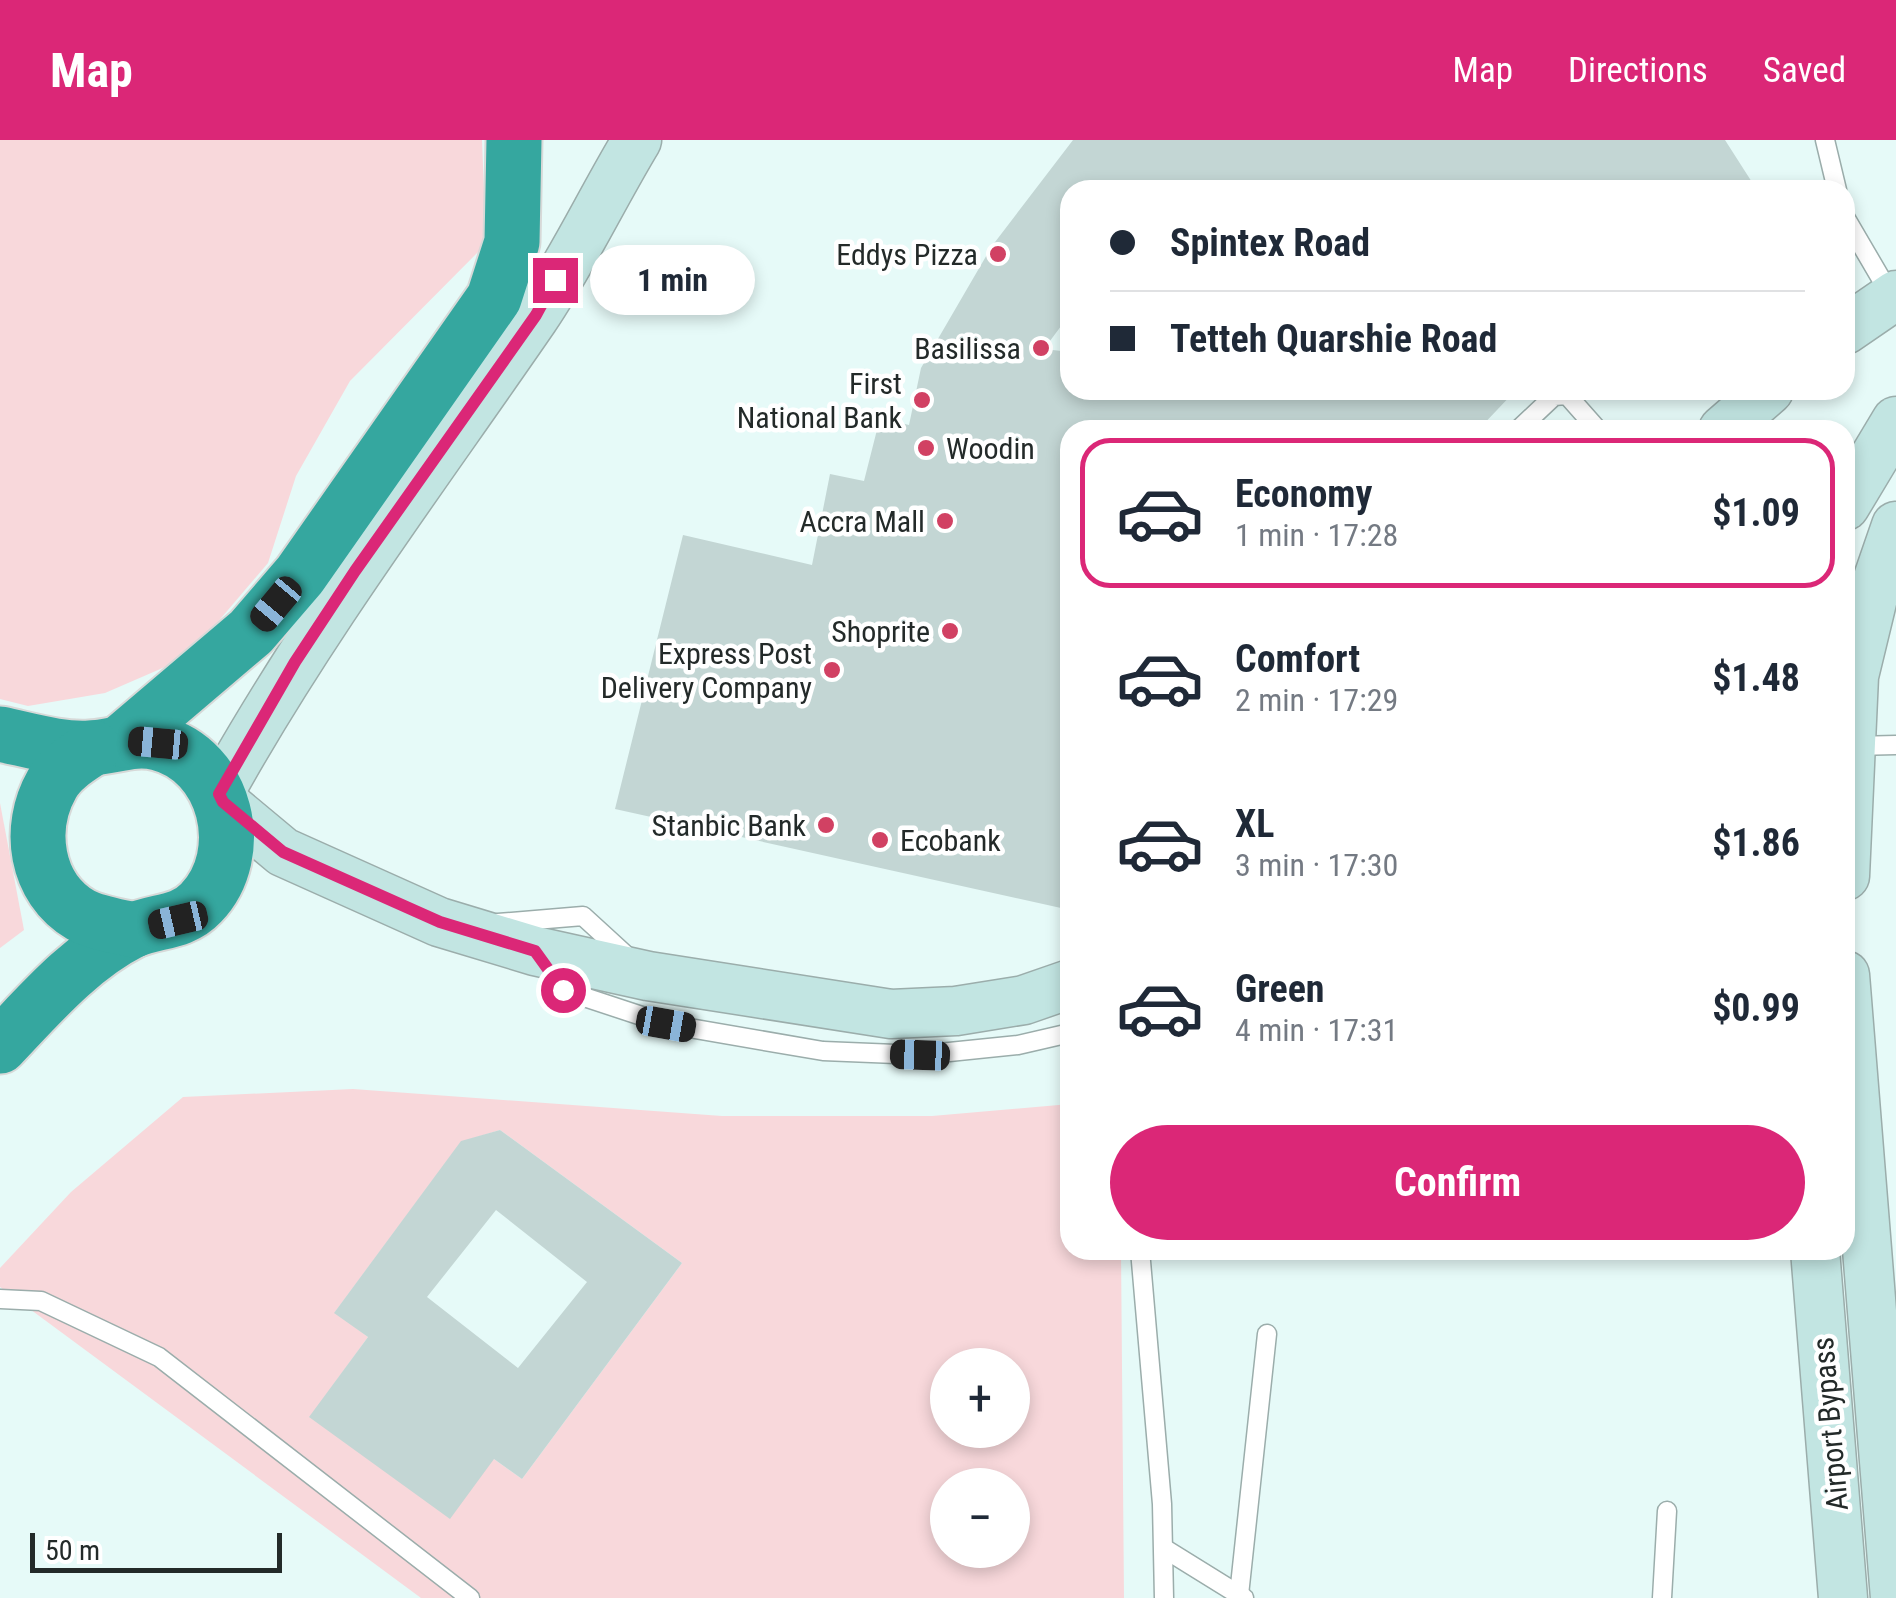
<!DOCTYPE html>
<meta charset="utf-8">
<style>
:root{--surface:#fff;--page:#f6f6f7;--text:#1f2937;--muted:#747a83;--line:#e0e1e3;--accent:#db2777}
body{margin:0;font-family:"Roboto Condensed",sans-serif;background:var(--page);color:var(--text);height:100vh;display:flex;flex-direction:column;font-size:38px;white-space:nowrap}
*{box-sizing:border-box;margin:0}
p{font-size:32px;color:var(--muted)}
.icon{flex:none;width:55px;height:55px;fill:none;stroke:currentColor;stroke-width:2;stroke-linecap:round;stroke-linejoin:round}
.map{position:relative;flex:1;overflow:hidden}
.drawer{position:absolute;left:1060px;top:280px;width:795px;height:840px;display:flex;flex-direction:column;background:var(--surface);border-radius:30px;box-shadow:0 5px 15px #0003}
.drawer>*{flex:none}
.top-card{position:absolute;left:1060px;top:40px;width:795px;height:220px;border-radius:30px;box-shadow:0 5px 15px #0003;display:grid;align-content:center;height:220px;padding:0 50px;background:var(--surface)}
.fabs{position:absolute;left:930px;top:1208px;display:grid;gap:20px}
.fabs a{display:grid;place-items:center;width:100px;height:100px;border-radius:50%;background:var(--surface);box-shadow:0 5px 15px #0003;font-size:50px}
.scale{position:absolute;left:30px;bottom:25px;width:252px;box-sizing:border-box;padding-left:10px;border:5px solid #232a29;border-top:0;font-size:28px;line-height:35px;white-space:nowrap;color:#232a29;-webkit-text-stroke:8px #fff;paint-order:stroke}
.end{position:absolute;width:45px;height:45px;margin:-22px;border:12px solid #db2777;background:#fff;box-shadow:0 0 0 5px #fff}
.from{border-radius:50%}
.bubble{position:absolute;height:70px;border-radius:35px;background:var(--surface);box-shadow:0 5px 15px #0003;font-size:32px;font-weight:700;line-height:70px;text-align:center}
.car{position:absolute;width:30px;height:60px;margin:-30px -15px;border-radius:12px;box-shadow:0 0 8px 2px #0007;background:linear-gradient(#222 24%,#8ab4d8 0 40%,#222 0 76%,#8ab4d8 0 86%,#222 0)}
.top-card b{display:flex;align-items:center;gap:35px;height:95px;font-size:38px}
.top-card b+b{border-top:2px solid var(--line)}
.top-card i{width:25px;height:25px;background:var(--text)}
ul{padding:18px 0 0;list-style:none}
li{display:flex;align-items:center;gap:30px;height:150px;margin:0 20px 15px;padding:0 30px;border:5px solid transparent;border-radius:30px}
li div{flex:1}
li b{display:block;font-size:38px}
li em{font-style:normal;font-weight:700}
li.on{border-color:var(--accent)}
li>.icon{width:90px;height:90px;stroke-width:1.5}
.primary-button{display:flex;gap:20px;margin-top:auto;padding:20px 50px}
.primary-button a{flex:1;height:115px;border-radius:60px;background:var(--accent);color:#fff;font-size:40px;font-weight:700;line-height:115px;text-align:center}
header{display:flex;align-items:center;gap:60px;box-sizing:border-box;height:140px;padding:0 50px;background:var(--accent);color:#fff}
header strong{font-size:48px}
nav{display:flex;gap:55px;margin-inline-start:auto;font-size:35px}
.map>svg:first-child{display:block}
.green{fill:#f8d8db;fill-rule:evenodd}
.building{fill:#c3d6d4;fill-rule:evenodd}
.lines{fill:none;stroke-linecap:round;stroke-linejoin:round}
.lane-casing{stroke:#9badab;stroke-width:21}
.secondary-casing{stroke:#9badab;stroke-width:51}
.highway-casing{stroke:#d7d9d8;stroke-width:59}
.lane{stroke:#fff;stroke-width:18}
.secondary{stroke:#c2e5e2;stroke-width:48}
.highway{stroke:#35a79f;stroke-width:55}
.route{stroke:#db2777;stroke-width:12}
.poi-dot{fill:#d14163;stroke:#fff;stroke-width:4}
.labels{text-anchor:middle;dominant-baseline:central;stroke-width:9;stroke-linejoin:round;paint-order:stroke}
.poi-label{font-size:30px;fill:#232a29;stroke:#fff;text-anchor:end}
.street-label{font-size:30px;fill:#232a29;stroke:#fff}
</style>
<header>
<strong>Map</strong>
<nav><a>Map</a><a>Directions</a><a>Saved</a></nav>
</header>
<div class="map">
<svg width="1896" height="1458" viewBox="0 0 1896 1458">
<rect width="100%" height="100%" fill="#e6faf8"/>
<g class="green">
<path d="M 0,0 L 482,0 L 486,104 L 350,241 L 296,336 L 268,423 L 188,517 L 105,553 L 28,566 L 0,559 Z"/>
<path d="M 0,663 L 24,790 L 0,808 Z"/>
<path d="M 353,949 L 722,976 L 932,976 L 1070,964 L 1070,1110 L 1121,1110 L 1124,1458 L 421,1458 L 0,1147 L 0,1128 L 71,1052 L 183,957 ZM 500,990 L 682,1123 L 522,1339 L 494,1319 L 310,1277 L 368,1197 L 335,1172 L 461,1002 ZM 948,1225 L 1012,1225 L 1012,1290 L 948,1290 ZM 948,1345 L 1012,1345 L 1012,1410 L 948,1410 Z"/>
</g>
<g class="building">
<path d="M 1073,0 L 1725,0 L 1757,50 L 1070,50 L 1070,174 L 1044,209 L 1070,212 L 1070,250 L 1516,250 L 1478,290 L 1070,290 L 1070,770 L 615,669 L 683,395 L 812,425 L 830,334 L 864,341 L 880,278 L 909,285 L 921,228 L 992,106 Z"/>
<path d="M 500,990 L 682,1123 L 522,1339 L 494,1319 L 450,1379 L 309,1277 L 368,1197 L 334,1173 L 461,1001 ZM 496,1070 L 587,1142 L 518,1228 L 427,1157 Z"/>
</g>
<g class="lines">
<g class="lane-casing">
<g id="lane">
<path d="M 1825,0 L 1837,50"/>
<path d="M 1845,77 L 1890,154"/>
<path d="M 1518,290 L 1554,256 L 1567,255 L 1598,290"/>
<path d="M 1854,606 L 1896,605"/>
<path d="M 498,783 L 583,776 L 630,819"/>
<path d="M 544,823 L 563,850 L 666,884 L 823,911 L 920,915 L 1018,905 L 1070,893"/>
<path d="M 1140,1110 L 1162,1364 L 1164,1458"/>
<path d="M 0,1159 L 41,1161 L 159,1217 L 470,1458"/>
<path d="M 1165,1409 L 1244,1458"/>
<path d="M 1239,1455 L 1267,1194"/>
<path d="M 1662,1458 L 1667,1371"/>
</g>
</g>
<g class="secondary-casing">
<g id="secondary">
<path d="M 1845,190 L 1896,155"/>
<path d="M 1723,290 L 1769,250"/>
<path d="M 1845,366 L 1896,281"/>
<path d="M 219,653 C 312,486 426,335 534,178 C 572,122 602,58 637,0"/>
<path d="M 223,662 L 283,712 L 439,782 L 535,811 L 648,836 L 891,874 L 956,871 L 1024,860 L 1070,844"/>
<path d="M 1845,736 L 1854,536 L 1877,441 L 1896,386"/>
<path d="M 1845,835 L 1895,1458"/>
<path d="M 1815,1110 L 1843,1458"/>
</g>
</g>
<g class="highway-casing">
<g id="highway">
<path d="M 0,594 C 29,600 60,610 90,608 C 114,607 133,597 158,603 C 226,620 249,713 201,763 C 181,784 156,780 132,791 C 80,817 39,865 0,906"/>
<path d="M 124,600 L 251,492 L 300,435 L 494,158 L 512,102 L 514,0"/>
<path d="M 93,608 C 78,618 61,628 52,644 C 27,688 35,748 81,775 C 96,783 117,786 134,790"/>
</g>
</g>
<use href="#lane" class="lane"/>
<use href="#secondary" class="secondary"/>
<use href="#highway" class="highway"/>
</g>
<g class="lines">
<path class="route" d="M 555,140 L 536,175 L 355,431 L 295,522 L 219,654 L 223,662 L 283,712 L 440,782 L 535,811 L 563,850"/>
</g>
<g class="poi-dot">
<circle cx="998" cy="114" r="10"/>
<circle cx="1041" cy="208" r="10"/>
<circle cx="922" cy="260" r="10"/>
<circle cx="926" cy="308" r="10"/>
<circle cx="945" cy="381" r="10"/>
<circle cx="950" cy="491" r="10"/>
<circle cx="832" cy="530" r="10"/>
<circle cx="826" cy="685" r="10"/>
<circle cx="880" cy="700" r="10"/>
</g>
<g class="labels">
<g class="poi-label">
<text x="978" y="114">Eddys Pizza</text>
<text x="1021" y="208">Basilissa</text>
<text x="902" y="243">First<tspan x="902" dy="34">National Bank</tspan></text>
<text x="946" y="308" text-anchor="start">Woodin</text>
<text x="925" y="381">Accra Mall</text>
<text x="930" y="491">Shoprite</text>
<text x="812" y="513">Express Post<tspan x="812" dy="34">Delivery Company</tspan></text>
<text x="806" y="685">Stanbic Bank</text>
<text x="900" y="700" text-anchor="start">Ecobank</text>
</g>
<g class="street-label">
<text transform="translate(1830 1284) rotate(-95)">Airport Bypass</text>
</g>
</g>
</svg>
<div class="fabs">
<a>+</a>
<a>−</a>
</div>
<div class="scale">50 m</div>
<i class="end from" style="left:563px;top:850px"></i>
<i class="end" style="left:555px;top:140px"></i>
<div class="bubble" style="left:590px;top:105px;width:165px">1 min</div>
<i class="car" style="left:276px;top:464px;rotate:220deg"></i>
<i class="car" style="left:158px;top:603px;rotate:275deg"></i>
<i class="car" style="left:178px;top:780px;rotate:257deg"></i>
<i class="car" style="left:666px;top:884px;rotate:100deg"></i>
<i class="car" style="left:920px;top:915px;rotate:272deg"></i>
<div class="top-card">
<b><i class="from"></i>Spintex Road</b>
<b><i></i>Tetteh Quarshie Road</b>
</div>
<section class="drawer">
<ul>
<li class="on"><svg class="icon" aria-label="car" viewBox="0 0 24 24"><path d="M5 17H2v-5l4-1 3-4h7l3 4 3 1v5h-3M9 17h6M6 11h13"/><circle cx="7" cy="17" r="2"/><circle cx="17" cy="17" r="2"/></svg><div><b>Economy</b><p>1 min · 17:28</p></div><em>$1.09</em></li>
<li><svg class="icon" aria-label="car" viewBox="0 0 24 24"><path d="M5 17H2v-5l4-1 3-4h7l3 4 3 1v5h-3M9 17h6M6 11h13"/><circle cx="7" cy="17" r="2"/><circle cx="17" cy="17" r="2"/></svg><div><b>Comfort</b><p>2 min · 17:29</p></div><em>$1.48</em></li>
<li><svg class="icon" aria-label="car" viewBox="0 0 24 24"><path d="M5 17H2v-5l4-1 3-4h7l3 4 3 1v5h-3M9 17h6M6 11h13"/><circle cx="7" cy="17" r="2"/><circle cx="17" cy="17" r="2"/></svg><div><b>XL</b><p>3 min · 17:30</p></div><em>$1.86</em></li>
<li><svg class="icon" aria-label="car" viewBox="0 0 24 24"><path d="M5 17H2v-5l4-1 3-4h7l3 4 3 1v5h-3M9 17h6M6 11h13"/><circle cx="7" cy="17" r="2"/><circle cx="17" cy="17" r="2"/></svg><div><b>Green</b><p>4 min · 17:31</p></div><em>$0.99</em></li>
</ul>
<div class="primary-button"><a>Confirm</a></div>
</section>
</div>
